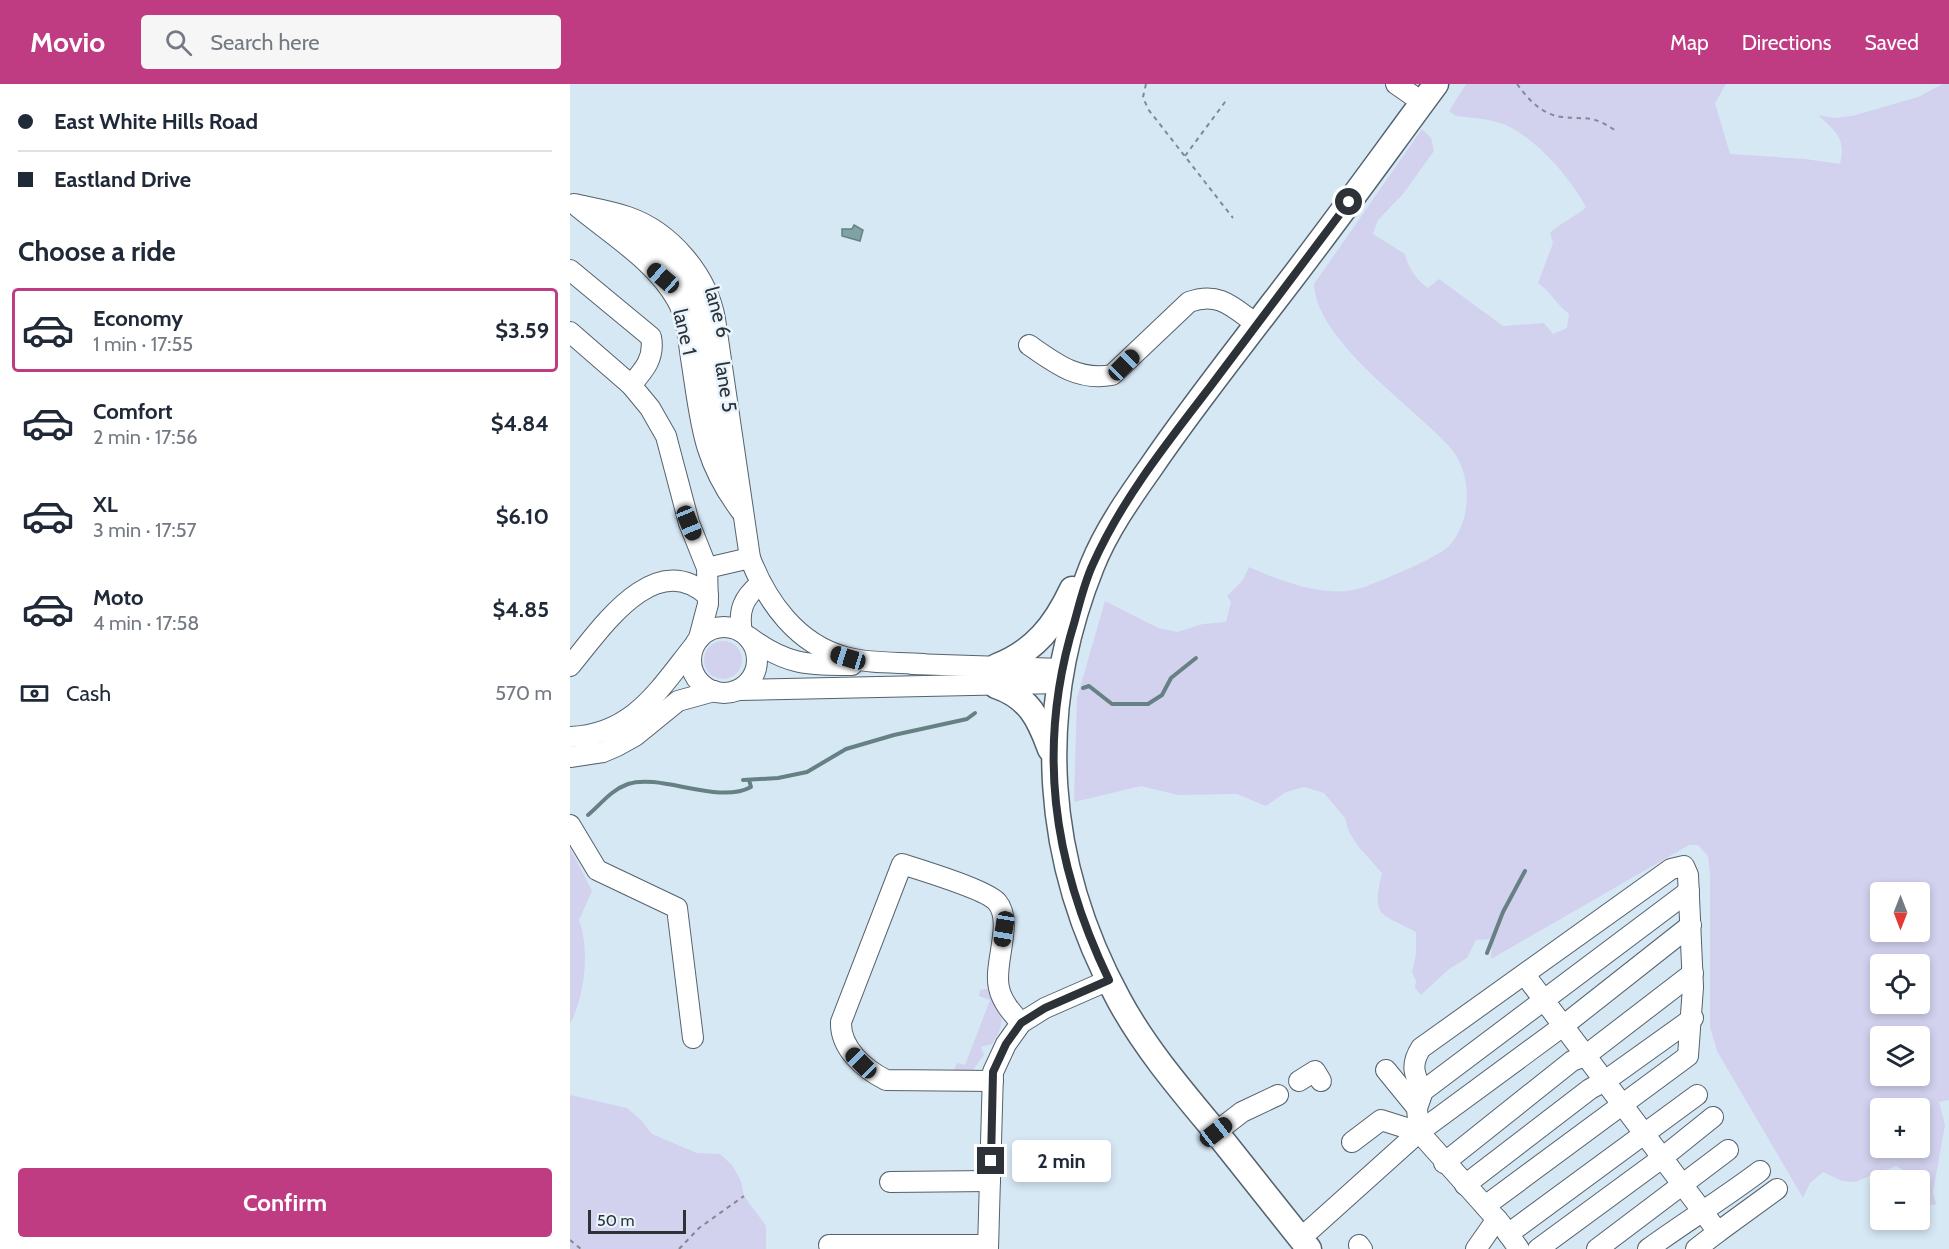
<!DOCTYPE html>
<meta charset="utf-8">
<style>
:root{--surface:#fff;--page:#f6f6f7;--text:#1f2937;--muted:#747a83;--line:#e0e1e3;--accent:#bf3c82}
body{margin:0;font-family:Cabin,sans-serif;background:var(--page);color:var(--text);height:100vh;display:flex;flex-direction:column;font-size:22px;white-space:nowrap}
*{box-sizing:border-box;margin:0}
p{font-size:20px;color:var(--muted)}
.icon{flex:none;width:33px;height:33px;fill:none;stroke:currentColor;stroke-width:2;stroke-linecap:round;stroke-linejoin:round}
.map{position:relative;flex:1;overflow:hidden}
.drawer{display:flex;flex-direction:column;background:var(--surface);width:570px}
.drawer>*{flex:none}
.top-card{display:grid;align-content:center;height:132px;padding:0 18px;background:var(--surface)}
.needle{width:39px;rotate:180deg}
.fabs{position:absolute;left:1300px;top:798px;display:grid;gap:12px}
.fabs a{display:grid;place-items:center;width:60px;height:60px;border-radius:6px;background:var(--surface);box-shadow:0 3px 9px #0003;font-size:30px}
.scale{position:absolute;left:18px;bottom:15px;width:98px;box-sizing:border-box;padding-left:6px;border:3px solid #2c3237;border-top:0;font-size:16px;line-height:21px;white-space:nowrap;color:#2c3237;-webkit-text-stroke:4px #eaf4fc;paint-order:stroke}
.end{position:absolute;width:27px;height:27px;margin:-14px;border:8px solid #2c3237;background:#fff;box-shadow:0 0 0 3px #fff}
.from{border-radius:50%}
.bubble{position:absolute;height:42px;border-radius:6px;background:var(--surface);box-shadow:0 3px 9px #0003;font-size:20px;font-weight:700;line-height:42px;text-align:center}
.car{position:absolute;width:18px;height:36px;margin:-18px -9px;border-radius:8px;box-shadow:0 0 4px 2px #0007;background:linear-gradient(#222 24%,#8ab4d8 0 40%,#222 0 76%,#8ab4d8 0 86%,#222 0)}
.top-card b{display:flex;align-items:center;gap:21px;height:57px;font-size:22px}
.top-card b+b{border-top:2px solid var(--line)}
.top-card i{width:15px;height:15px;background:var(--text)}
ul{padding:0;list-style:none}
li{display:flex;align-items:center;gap:18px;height:84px;margin:0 12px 9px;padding:0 6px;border:3px solid transparent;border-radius:6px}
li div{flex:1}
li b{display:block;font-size:22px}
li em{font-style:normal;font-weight:700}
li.current{border-color:var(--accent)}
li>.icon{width:54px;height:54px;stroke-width:1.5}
h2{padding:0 18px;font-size:27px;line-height:72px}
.pay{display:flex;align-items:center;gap:15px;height:66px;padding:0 18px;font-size:22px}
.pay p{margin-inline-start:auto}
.primary-button{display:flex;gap:12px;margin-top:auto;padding:12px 18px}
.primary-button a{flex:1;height:69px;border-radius:6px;background:var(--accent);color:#fff;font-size:24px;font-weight:700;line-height:69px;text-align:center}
header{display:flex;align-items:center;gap:36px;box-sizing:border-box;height:84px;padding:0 30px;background:var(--accent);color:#fff}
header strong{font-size:28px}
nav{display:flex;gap:33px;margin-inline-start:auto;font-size:21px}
.search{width:420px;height:54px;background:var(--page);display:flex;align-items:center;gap:15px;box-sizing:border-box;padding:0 21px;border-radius:6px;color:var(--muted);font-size:22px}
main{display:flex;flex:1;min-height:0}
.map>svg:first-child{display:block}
.green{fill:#d2d1ee;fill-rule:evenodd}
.water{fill:#7ea3a5;stroke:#658184;stroke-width:1.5}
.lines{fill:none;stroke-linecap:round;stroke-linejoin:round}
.stream{stroke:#658184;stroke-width:4}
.minor-casing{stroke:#54626d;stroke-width:22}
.major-casing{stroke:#54626d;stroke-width:27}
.path{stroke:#7f8a93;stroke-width:2;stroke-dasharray:4.5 4.5;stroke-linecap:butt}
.minor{stroke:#fff;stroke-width:20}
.major{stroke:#fff;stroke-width:24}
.route{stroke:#2c3237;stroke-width:8}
.labels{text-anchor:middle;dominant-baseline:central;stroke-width:5;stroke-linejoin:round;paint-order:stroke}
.street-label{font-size:20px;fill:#2c3237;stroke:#eaf4fc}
</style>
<header>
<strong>Movio</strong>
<div class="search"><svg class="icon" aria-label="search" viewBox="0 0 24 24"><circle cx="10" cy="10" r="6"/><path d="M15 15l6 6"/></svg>Search here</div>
<nav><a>Map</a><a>Directions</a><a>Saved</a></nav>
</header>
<main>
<section class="drawer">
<div class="top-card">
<b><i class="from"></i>East White Hills Road</b>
<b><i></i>Eastland Drive</b>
</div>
<h2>Choose a ride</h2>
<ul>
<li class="current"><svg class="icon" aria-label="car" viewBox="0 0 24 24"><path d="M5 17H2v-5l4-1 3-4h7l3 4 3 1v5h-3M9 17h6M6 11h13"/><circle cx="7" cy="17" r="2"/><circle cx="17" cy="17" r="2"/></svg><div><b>Economy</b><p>1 min · 17:55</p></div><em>$3.59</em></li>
<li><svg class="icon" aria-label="car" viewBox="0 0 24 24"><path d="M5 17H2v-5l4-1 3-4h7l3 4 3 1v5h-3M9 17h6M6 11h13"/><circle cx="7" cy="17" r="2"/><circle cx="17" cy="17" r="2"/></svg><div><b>Comfort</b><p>2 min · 17:56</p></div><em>$4.84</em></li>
<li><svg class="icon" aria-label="car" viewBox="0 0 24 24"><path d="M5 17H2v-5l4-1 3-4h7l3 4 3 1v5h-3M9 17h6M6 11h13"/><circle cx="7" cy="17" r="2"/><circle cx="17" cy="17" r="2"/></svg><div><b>XL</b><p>3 min · 17:57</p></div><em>$6.10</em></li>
<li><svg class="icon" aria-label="car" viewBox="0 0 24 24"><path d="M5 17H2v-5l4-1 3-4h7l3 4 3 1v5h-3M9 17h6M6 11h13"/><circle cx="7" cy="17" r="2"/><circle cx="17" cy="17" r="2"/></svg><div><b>Moto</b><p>4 min · 17:58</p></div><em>$4.85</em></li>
</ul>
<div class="pay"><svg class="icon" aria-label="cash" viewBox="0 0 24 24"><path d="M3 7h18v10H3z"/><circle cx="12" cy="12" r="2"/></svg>Cash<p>570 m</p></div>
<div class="primary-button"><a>Confirm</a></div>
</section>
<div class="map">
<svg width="1379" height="1165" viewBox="0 0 1379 1165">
<rect width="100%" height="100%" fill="#d7e8f5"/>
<g class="green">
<path d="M 896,0 L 1156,0 L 1145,19 L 1160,70 L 1235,75 L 1270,80 C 1276,54 1267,49 1248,31 L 1264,34 L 1282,32 L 1348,13 L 1373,0 L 1379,0 L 1379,1016 L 1369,1018 L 1375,1041 L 1363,1108 L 1366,1120 L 1356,1122 L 1350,1114 L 1350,1096 L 1326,1082 L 1285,1098 L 1272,1097 L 1253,1088 L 1240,1099 L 1233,1114 L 1147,967 L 1140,943 L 1140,791 L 1138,772 L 1128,761 L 1119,761 L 921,875 L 922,855 L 906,856 L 897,874 L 879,885 L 851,911 L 845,904 L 846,897 L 842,888 L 846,870 L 846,848 C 811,829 801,835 812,789 L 788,762 L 779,748 L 775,734 L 754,709 L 734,703 L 716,708 L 696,722 L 667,710 L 608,711 L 571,702 L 504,718 L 507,614 L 535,517 L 588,544 L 607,548 L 633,540 L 656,538 L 661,518 L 657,512 L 673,496 L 679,483 C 713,498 760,517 797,502 C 815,495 867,474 879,462 C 903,435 903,388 878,361 C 841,321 746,256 744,200 L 852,45 L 861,54 L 864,67 L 833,110 L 808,136 L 803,150 L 835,170 C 837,182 848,198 858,204 L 869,195 L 933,242 L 974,239 L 983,250 L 997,244 L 999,230 C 985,219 982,209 968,199 L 983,159 L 980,149 C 991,138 1009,131 1016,123 C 999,93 971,60 940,43 C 925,35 903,34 886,32 L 879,27 ZM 1311,808 L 1350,808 L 1350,848 L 1311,848 ZM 1311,880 L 1350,880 L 1350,920 L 1311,920 ZM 1350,952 L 1350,992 L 1311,992 L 1311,952 ZM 1311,1024 L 1350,1024 L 1350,1064 L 1311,1064 Z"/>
<circle cx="153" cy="576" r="19"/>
<path d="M 0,764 L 22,807 L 9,836 C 20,867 15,911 0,940 Z"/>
<path d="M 415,905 L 420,905 C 431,929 438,936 422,960 L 411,963 L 414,971 L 403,986 L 384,986 L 387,979 L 395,981 L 420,916 L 409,912 L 410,906 Z"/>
<path d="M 0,1011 L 57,1024 L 71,1036 L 82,1050 L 127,1069 L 150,1070 L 162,1081 L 171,1097 L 174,1112 L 196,1142 L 196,1165 L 0,1165 Z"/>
</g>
<path class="water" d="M 284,141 L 293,146 L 290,157 L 272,152 L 272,145 L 282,145 Z"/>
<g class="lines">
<g class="stream">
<path d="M 513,604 L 519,602 L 542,620 L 578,620 L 592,611 L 601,594 L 626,574"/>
<path d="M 173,696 L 208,694 L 237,688 L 276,665 L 324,651 L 397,635 L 405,629"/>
<path d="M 18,731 C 31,720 41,706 58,700 C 90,689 148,721 181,703 L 179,696"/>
<path d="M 917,869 L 933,828 L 955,787"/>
</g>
<g class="minor-casing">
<g id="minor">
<path d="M 826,0 L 852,18"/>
<path d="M 4,120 C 22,124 41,127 58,133 C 101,148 137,191 145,235 L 180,474 C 197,518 227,560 275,573 C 300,580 328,578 353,580"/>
<path d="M 8,123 C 42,151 86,178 107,216 C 117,234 118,254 121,274 C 131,336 131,374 171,427"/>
<path d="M 39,136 C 79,159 112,186 130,230 L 150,380"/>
<path d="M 0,186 L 81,253 C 85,274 74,286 61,301"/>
<path d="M 0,248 L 61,301 L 80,324 L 96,352 L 119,439 L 137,484 L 138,520 L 129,554"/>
<path d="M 459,261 C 486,280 508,297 542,291 L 619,218 C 649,207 663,223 686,240"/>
<path d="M 137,484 L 180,474"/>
<circle cx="154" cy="576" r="33"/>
<path d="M 172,548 C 168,527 173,514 190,500"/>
<path d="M 179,553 C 216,581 237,581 282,581"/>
<path d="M 342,580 L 492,585"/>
<path d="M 0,582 C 31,545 84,463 138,512"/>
<path d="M 168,606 L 489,599"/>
<path d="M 0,653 C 62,651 88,607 123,563"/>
<path d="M 0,673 L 33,668 L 47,662 L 65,652 L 108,617 L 144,607"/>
<path d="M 0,741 L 27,786 L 107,824 L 123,954"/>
<path d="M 955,891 L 1148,1148 L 1126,1165"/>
<path d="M 816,986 L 847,1024"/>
<path d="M 423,997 L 316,996 C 294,985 270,964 271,938 L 332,780 C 351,786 417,806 427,818 C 444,838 423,880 429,904 C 432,918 442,929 451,939"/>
<path d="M 729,997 L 745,987 L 751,997"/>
<path d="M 853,1007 C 844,991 840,981 851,964 L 1101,785 L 1114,782 L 1118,791 L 1123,903 L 1118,972 L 915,1122"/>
<path d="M 646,1048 L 672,1028 L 708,1011"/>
<path d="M 849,1048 L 847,1024 L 853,1007 L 1119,807"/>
<path d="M 849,1048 L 993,942 L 1121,841"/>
<path d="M 782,1058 L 811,1036 L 849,1048"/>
<path d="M 874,1079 L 1002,977 L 1015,972 L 1123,889"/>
<path d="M 320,1098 L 420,1097"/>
<path d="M 895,1101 L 1020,1005 L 1035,997 L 1123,934"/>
<path d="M 1148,1148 L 1207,1105"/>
<path d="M 938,1150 L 1127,1011"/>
<path d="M 731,1154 L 849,1048 L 931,1140 L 949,1165"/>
<path d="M 259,1161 L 418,1161"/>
<path d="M 789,1161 L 792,1165"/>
<path d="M 418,1165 L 423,988 L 436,960 L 451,939 L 475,924 L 539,896"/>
<path d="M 906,1165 L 927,1135"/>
<path d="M 968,1165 L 1092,1074 L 1143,1033"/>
<path d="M 1027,1165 L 1158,1066"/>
<path d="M 1078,1165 C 1115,1138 1153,1115 1190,1087"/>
</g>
</g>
<g class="major-casing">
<g id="major">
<path d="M 427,582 C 465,567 485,541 502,505"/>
<path d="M 426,602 C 459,613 469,635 480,665"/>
<path d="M 739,1165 C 708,1126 677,1087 646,1048 C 611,1006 575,964 549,916 C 474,779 463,628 522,482 C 536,447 559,414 581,383 C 619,327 662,273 703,219 C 759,147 812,73 866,0"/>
</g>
</g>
<g class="path">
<path d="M 576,0 L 573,13 L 578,25 L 663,134"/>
<path d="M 947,0 C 958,15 972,31 992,33 C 1019,36 1021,30 1046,47"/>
<path d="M 615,72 L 658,14"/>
<path d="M 0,1156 L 11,1165"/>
<path d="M 109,1165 L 129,1144 L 174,1112"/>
</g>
<use href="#minor" class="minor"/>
<use href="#major" class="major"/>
</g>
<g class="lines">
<path class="route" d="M 421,1077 L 423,988 L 436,960 L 451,939 L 475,924 L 539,896 C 482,778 466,662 505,536 C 510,517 515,497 523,480 C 552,415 597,359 640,303 C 686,241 733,180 779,118"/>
</g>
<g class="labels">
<g class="street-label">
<text transform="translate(148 228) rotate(75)">lane 6</text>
<text transform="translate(115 248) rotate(77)">lane 1</text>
<text transform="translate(156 303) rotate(81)">lane 5</text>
</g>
</g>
</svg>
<div class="fabs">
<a><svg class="needle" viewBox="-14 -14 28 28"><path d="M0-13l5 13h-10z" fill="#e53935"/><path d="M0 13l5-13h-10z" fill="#747a83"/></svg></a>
<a><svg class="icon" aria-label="locate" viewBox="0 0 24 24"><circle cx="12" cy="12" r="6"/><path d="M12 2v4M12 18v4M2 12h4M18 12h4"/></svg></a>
<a><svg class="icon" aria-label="layers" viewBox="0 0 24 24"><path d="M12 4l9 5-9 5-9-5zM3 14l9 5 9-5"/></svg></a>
<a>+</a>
<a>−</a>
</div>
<div class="scale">50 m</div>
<i class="end from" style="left:779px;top:118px"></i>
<i class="end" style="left:421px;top:1077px"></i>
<div class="bubble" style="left:442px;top:1056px;width:99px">2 min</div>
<i class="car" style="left:93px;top:194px;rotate:311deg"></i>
<i class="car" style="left:554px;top:281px;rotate:45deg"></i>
<i class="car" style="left:119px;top:439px;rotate:158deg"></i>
<i class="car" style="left:278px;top:574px;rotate:287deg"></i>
<i class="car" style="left:434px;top:845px;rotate:189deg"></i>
<i class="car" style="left:291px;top:979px;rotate:315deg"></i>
<i class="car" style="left:646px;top:1048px;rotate:52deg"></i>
</div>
</main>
